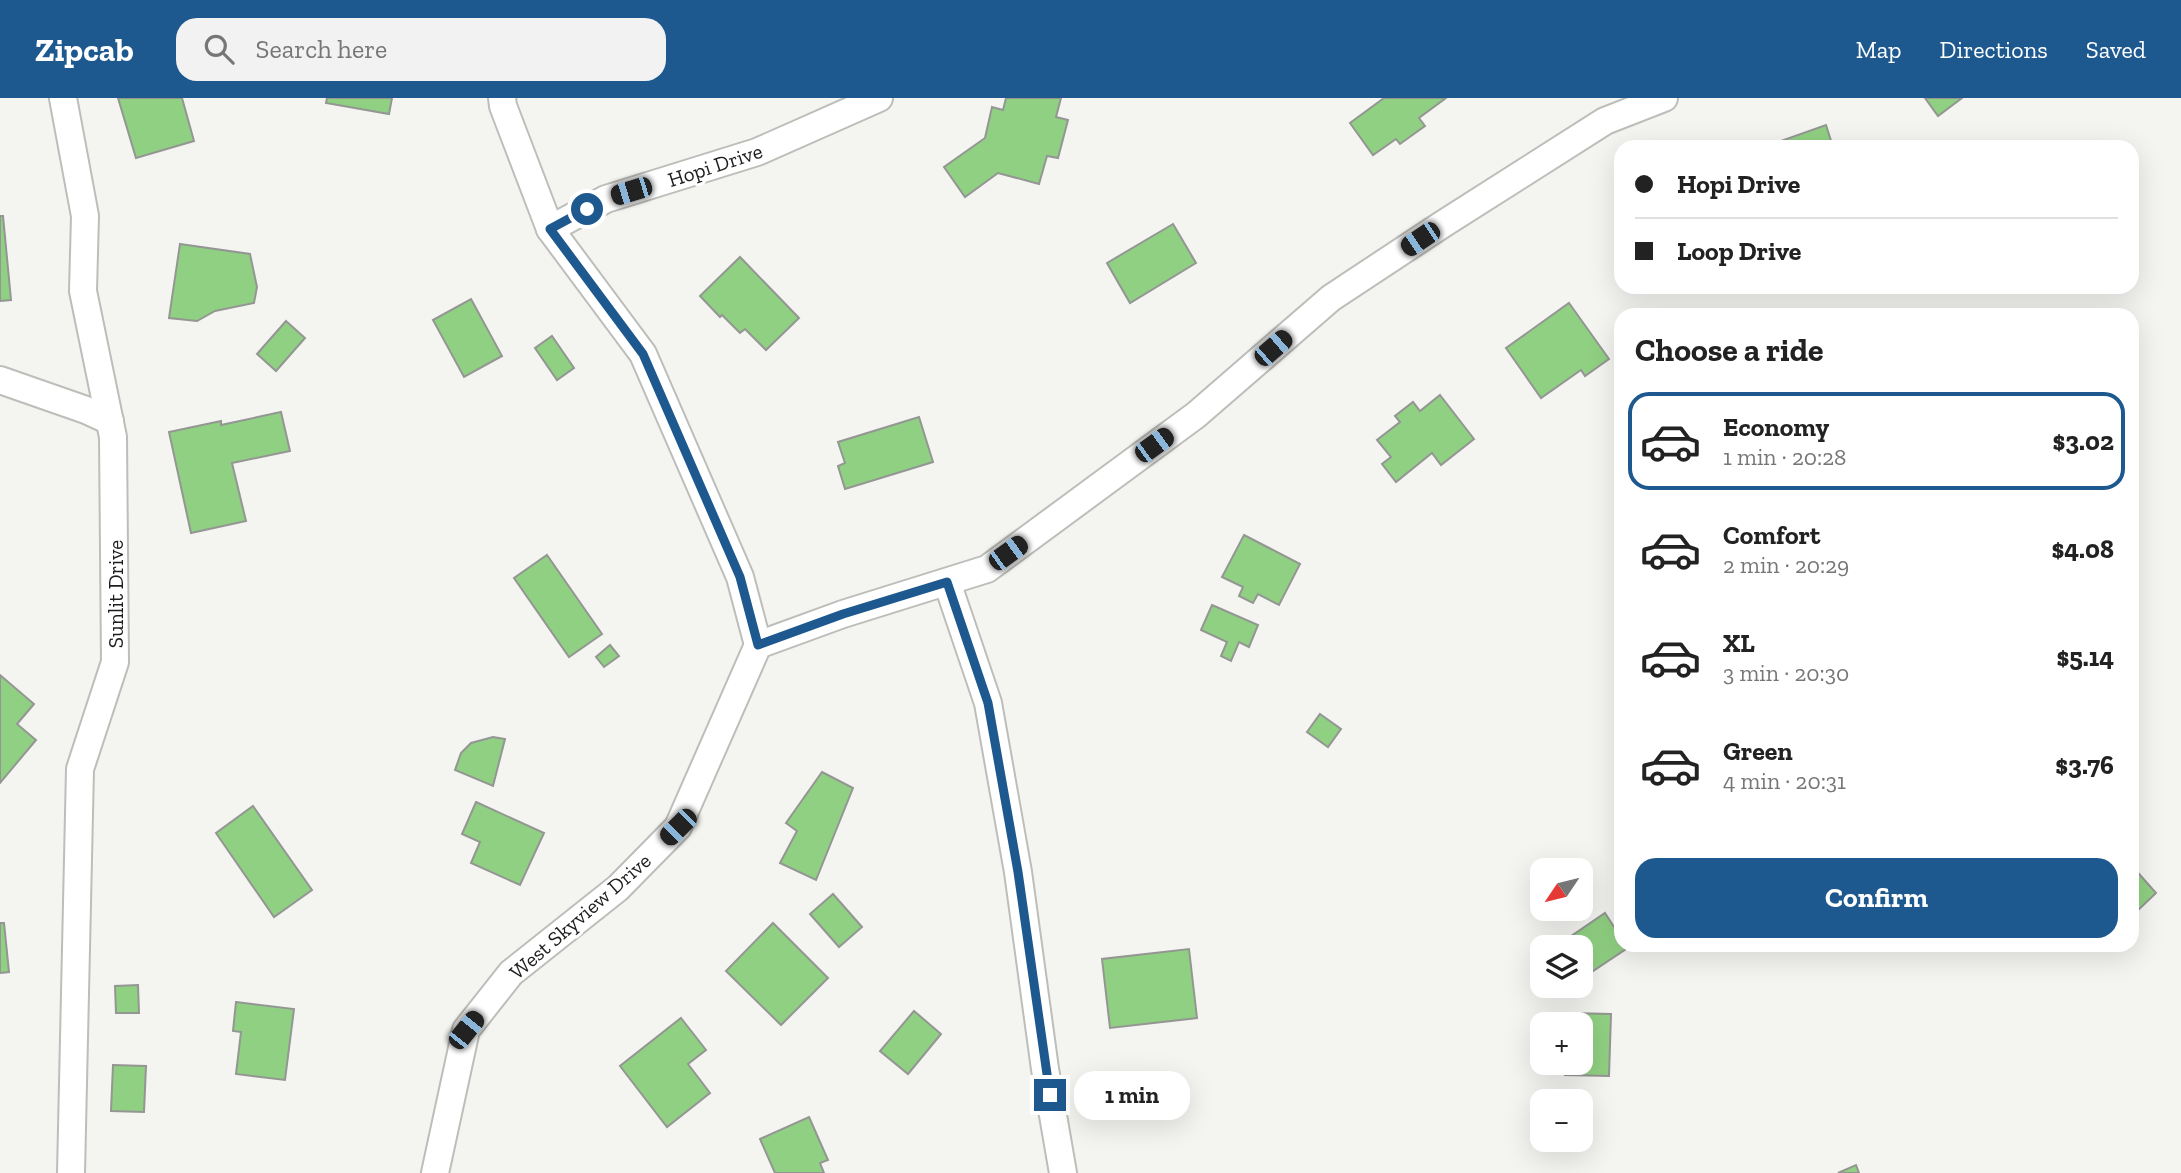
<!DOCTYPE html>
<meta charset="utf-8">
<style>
:root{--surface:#fff;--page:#f2f2f2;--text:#222;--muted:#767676;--line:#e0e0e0;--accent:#1d588f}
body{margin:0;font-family:"Zilla Slab",serif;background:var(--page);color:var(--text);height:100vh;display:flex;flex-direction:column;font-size:26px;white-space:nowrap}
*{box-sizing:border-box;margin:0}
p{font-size:23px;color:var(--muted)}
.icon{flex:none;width:38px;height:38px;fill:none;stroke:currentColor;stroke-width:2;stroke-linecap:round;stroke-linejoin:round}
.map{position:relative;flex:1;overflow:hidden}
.sheet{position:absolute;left:1614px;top:210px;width:525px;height:644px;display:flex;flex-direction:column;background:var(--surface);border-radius:21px;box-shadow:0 7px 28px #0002}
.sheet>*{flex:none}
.banner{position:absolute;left:1614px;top:42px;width:525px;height:154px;border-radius:21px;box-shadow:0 7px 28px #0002;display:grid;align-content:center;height:154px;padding:0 21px;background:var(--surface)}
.needle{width:46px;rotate:235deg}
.tools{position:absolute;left:1530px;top:760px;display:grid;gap:14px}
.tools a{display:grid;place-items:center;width:63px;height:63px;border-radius:14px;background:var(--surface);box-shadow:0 7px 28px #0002;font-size:35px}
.end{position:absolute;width:32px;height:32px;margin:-16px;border:9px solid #1d588f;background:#fff;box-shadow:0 0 0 4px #fff}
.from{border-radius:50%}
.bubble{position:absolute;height:49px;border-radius:21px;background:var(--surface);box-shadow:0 7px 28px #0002;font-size:23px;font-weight:800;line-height:49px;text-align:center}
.car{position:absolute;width:21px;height:42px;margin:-21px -10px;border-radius:9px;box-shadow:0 0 5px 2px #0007;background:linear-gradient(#222 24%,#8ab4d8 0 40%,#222 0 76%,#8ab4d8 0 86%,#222 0)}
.banner b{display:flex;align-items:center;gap:24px;height:66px;font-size:26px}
.banner b+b{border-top:2px solid var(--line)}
.banner i{width:18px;height:18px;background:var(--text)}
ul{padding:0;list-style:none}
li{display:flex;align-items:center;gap:21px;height:98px;margin:0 14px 10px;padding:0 7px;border:4px solid transparent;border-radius:21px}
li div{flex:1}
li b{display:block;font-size:26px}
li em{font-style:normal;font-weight:800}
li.active{border-color:var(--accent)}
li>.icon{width:63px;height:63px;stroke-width:1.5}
h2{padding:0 21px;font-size:32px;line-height:84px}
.cta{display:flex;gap:14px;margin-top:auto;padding:14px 21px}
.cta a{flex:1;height:80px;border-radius:21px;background:var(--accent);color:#fff;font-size:28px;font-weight:800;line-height:80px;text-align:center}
header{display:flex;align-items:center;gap:42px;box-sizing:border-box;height:98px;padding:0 35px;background:var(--accent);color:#fff}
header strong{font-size:33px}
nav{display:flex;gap:38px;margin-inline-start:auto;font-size:24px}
.search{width:490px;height:63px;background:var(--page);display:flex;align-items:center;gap:18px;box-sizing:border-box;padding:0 24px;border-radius:21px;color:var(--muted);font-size:26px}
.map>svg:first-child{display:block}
.building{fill:#90d082;stroke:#949693;stroke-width:2}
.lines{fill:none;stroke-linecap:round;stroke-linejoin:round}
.minor-casing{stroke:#bdbeba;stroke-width:30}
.minor{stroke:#fff;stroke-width:26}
.route{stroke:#1d588f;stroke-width:9}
.labels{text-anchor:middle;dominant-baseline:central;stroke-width:6;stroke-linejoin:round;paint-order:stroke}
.street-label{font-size:21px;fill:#1d1d1c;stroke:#fff}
</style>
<header>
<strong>Zipcab</strong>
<div class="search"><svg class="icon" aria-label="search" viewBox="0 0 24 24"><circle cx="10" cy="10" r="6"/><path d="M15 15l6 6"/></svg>Search here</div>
<nav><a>Map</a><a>Directions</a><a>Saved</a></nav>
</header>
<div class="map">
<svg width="2181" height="1075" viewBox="0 0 2181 1075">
<rect width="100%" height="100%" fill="#f4f5f1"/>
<g class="building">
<path d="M 118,0 L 182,0 L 194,43 L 136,60 Z"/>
<path d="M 327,0 L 392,0 L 389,16 L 326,5 Z"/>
<path d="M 1006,0 L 1061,0 L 1056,19 L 1068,22 L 1058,60 L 1047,58 L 1039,86 L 998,75 L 965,99 L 944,69 L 985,40 L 992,9 L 1003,12 Z"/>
<path d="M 1384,0 L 1446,0 L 1419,20 L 1425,28 L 1400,46 L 1396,41 L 1373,57 L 1350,25 Z"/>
<path d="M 1925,0 L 1962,0 L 1938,18 Z"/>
<path d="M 1826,27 L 1833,49 L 1764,49 Z"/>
<path d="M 0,118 L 3,118 L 11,202 L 0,203 Z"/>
<path d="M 1173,126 L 1196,165 L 1130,205 L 1107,165 Z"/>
<path d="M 180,146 L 250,156 L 257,189 L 254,205 L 215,213 L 197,223 L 169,220 Z"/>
<path d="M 740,159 L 799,220 L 766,252 L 745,231 L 740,235 L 722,217 L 720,219 L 700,198 Z"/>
<path d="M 471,201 L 502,258 L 464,279 L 433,222 Z"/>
<path d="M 1569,205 L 1609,261 L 1585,278 L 1581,272 L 1541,300 L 1506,250 Z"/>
<path d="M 286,223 L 305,240 L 276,273 L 257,256 Z"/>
<path d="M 552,238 L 574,270 L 557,282 L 535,250 Z"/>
<path d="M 1440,297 L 1474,341 L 1441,367 L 1432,355 L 1396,384 L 1382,366 L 1391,359 L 1377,342 L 1400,324 L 1395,318 L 1413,304 L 1420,313 Z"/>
<path d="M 281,314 L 290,353 L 232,365 L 246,423 L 191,435 L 169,334 L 221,323 L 221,327 Z"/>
<path d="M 919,319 L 933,364 L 845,391 L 838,368 L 845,365 L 838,344 Z"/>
<path d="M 1244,437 L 1300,466 L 1279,507 L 1258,496 L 1253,505 L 1239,498 L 1243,489 L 1222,479 Z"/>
<path d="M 547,457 L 602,536 L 569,559 L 514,480 Z"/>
<path d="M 1212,507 L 1258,527 L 1249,549 L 1239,544 L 1231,563 L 1221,558 L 1227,544 L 1201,532 Z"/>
<path d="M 610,547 L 619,558 L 604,569 L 596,559 Z"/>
<path d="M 0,577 L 34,606 L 17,626 L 36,642 L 0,685 Z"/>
<path d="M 1320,616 L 1341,631 L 1328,649 L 1307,634 Z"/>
<path d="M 493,639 L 505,641 L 493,688 L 455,672 L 461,655 L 471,645 Z"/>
<path d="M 822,674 L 853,690 L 816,782 L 780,765 L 797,733 L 786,725 Z"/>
<path d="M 476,704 L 544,735 L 520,787 L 471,765 L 480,744 L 462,736 Z"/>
<path d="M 253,708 L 312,792 L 274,819 L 216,735 Z"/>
<path d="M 2132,768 L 2156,795 L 2132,818 Z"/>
<path d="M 833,796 L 862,829 L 839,849 L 810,816 Z"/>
<path d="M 1605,815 L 1620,838 L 1620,847 L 1627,847 L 1629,849 L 1584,879 L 1580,873 L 1580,849 L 1564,849 L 1561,845 Z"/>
<path d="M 0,825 L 4,825 L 9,874 L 0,875 Z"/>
<path d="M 773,825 L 828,880 L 781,927 L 726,873 Z"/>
<path d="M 1189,851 L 1197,920 L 1110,930 L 1102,861 Z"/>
<path d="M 138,887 L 139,915 L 116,915 L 115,888 Z"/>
<path d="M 236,904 L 294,911 L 285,982 L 236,976 L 241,934 L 233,933 Z"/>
<path d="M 914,913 L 941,936 L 908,976 L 880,953 Z"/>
<path d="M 1568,915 L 1611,916 L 1609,978 L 1565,977 L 1566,964 L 1580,964 L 1580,926 L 1567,926 Z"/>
<path d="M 681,920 L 706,952 L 688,966 L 710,995 L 667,1029 L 620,968 Z"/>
<path d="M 113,967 L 146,968 L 144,1014 L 111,1013 Z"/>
<path d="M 809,1019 L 828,1062 L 820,1065 L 824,1075 L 775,1075 L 760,1041 Z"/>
<path d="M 1856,1067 L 1859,1075 L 1838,1075 Z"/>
</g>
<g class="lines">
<g class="minor-casing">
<g id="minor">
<path d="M 63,0 L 85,118 L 83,193 L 113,339 L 115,564 L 80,671 L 71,1075"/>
<path d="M 502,0 L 503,8 L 550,131 L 643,256 L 740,479 L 758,547"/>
<path d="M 550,131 L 606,101 L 757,54 L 879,0"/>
<path d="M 0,282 L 86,312 L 110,323"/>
<path d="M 947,484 L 988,605 L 1018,774 L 1045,971 L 1063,1075"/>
<path d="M 435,1075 L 466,932 L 511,875 L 618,790 L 678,729 L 758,547 L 843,516 L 987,471 L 1196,317 L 1331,200 L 1443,126 L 1605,23 L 1664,0"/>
</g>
</g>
<use href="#minor" class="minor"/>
</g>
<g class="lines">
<path class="route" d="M 587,111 L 550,131 L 643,256 L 740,479 L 758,547 L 843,516 L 947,484 L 988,605 L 1018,774 L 1050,997"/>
</g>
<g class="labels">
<g class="street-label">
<text transform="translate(715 67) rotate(-18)">Hopi Drive</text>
<text transform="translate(115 496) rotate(-90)">Sunlit Drive</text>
<text transform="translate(580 818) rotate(-41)">West Skyview Drive</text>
</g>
</g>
</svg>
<div class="tools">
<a><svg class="needle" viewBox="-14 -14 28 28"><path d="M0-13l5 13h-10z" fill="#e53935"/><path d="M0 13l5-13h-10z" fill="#767676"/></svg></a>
<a><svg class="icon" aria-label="layers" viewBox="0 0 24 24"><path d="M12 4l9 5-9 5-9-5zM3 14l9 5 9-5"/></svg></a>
<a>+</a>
<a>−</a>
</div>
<i class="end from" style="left:587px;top:111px"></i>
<i class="end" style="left:1050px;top:997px"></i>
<div class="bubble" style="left:1074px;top:973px;width:116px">1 min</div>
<i class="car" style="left:631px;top:93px;rotate:253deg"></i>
<i class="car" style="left:1420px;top:141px;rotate:236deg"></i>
<i class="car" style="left:1273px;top:250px;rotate:49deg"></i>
<i class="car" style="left:1154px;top:347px;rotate:54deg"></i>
<i class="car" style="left:1008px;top:455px;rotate:54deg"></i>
<i class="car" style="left:678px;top:729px;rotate:225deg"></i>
<i class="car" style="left:466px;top:932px;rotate:39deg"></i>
<div class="banner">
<b><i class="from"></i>Hopi Drive</b>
<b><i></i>Loop Drive</b>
</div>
<section class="sheet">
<h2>Choose a ride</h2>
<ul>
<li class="active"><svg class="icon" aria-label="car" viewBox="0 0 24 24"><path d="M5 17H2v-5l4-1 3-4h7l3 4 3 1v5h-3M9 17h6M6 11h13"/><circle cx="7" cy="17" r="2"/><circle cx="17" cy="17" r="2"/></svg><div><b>Economy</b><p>1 min · 20:28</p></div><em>$3.02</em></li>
<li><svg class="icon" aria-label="car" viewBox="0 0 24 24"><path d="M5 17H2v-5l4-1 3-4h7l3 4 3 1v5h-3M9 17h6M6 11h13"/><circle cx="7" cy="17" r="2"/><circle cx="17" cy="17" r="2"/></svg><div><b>Comfort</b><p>2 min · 20:29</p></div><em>$4.08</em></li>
<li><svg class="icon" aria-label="car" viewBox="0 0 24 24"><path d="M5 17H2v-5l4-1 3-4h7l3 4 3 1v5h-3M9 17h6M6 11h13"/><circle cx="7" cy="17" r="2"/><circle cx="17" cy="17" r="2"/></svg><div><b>XL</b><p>3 min · 20:30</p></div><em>$5.14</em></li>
<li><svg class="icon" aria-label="car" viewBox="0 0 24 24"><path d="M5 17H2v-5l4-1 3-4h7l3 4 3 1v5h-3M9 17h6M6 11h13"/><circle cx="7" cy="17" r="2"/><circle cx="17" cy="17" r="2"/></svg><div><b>Green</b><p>4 min · 20:31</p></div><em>$3.76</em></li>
</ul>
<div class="cta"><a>Confirm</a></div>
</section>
</div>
